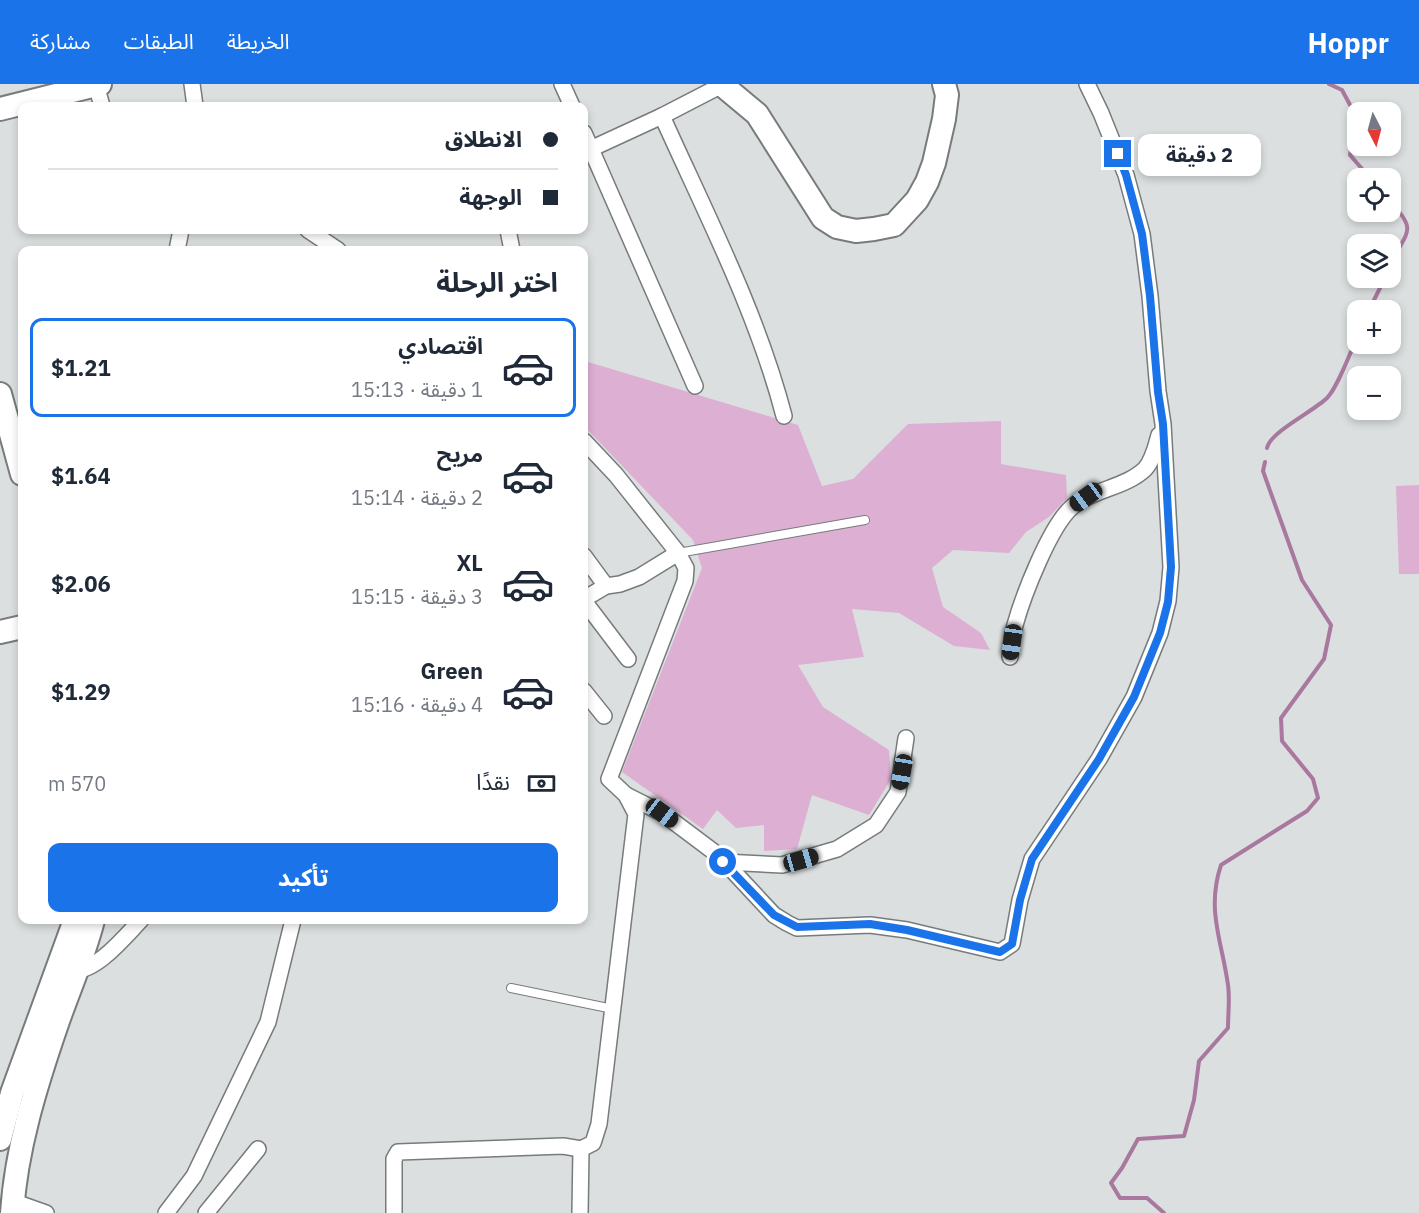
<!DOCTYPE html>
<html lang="ar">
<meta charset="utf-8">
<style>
:root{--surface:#fff;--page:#f2f2f3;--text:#1f2937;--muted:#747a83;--line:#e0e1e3;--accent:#1a73e8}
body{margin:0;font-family:"IBM Plex Sans","Noto Sans Arabic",sans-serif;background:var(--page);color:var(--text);direction:rtl;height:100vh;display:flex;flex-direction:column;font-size:22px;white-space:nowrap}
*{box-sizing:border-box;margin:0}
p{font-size:20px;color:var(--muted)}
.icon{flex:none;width:33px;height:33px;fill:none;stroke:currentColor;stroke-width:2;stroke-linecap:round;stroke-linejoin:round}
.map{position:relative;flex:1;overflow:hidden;direction:ltr}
.side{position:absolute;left:18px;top:162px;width:570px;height:678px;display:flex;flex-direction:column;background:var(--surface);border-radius:12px;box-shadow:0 3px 9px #0003;direction:rtl}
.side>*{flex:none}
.top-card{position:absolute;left:18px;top:18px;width:570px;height:132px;border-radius:12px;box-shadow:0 3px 9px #0003;direction:rtl;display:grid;align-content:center;height:132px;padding:0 30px;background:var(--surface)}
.needle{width:39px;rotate:174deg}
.fabs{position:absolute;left:1347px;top:18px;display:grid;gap:12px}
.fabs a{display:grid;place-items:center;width:54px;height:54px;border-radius:12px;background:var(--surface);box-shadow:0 3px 9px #0003;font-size:30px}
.end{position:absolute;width:27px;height:27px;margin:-14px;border:8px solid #1a73e8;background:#fff;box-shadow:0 0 0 3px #fff}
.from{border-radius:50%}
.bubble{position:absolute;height:42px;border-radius:12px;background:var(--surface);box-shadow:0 3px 9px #0003;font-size:20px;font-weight:700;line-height:42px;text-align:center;direction:rtl}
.car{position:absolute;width:18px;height:36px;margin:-18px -9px;border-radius:8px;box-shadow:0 0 4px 2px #0007;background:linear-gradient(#222 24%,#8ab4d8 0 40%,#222 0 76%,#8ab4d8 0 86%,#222 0)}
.top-card b{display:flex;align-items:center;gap:21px;height:57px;font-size:22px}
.top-card b+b{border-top:2px solid var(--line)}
.top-card i{width:15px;height:15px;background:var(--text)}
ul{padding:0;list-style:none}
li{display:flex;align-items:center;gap:18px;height:99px;margin:0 12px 9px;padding:0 18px;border:3px solid transparent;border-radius:12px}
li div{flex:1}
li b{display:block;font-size:22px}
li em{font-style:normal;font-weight:700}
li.on{border-color:var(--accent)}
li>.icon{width:54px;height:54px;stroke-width:1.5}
h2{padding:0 30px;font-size:27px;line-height:72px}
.pay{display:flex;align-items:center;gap:15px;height:66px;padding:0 30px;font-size:22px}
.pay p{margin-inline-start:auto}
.primary-button{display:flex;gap:12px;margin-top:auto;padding:12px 30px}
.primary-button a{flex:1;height:69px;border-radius:12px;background:var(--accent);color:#fff;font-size:24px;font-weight:700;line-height:69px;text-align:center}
header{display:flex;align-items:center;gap:36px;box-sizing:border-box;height:84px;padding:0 30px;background:var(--accent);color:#fff}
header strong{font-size:28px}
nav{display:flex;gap:33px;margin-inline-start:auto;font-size:21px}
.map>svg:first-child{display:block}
.green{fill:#ddafd3}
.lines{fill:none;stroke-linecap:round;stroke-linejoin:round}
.stream{stroke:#a8789f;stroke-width:4}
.service-casing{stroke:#777b7b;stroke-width:10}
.minor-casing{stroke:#777b7b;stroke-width:18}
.secondary-casing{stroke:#777b7b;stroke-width:26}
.service{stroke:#fff;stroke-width:8}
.minor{stroke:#fff;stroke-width:15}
.secondary{stroke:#fff;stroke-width:22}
.route{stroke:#1a73e8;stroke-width:8}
</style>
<header>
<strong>Hoppr</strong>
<nav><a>الخريطة</a><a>الطبقات</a><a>مشاركة</a></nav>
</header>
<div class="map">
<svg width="1419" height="1129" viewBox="0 0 1419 1129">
<rect width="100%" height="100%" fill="#dbdfdf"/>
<g class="green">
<path d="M 588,278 L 798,341 L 822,402 L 853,395 L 908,340 L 1001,337 L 1001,380 L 1066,391 L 1067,414 L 1049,433 L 1026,448 L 1009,469 L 953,466 L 932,484 L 943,523 L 981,549 L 990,566 L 954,562 L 899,529 L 852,525 L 864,573 L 798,581 L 823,623 L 889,666 L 891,695 L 869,731 L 812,711 L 797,765 L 764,767 L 764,741 L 736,744 L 717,726 L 703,745 L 622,688 L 702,484 L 693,456 L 584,342 L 584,283 Z"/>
<path d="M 1419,401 L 1419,490 L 1399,490 L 1396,402 Z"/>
</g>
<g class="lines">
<g class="stream">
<path d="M 1329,0 L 1342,6 L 1356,32 L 1350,71 L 1370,94"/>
<path d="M 1390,117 C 1419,148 1406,147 1390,181"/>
<path d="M 1369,226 L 1385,194"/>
<path d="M 1267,364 C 1270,348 1314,327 1327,314 C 1338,303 1350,268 1358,252"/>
<path d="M 1164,1129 L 1147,1114 L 1120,1114 L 1111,1099 L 1122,1084 L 1138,1055 L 1184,1052 L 1194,1016 L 1199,977 L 1228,944 C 1228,930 1230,915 1228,901 C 1222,857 1206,826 1221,781 L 1307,727 L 1318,714 L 1313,695 L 1282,657 L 1281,634 L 1324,575 L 1331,541 L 1302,496 L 1263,387 L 1265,378"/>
</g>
<g class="service-casing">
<g id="service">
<path d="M 678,469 L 865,436"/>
<path d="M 511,904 L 613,925"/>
</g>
</g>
<g class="minor-casing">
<g id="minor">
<path d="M 192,0 L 195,22"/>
<path d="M 562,0 L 572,22"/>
<path d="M 96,1 L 102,22"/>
<path d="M 662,32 L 722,1"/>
<path d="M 584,49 L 695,302"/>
<path d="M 584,68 L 662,32 C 706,130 757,228 784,332"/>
<path d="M 308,146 L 338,166"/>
<path d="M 508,146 L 512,166"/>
<path d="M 177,166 L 181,146"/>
<path d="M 584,472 L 606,502"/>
<path d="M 584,515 L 606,502 L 620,500 L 639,493 L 678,469"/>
<path d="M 584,517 L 628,575"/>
<path d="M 1010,573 C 1011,562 1012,551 1015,541 C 1023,512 1050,442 1072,423 C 1093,405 1125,404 1145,385 C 1153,376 1156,362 1159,351"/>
<path d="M 584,607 L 604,632"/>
<path d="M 626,711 L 662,729 L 718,771 L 774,831 L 787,839 L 797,844 L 870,841 L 907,846 L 1000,868 L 1012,860 L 1020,816 L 1032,775 L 1099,675 L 1134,613 L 1160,549 L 1168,517 L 1171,483 L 1163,340 L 1158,307 L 1150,212 L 1142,150 L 1126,91 L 1101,29 L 1087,0"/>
<path d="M 723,778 L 782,781 L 837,765 L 876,741 L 898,708 L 906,654"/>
<path d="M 73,886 C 95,890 127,850 141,836"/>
<path d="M 12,1117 L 46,1129"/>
<path d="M 166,1129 L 194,1092 L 268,938 L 293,836"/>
<path d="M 206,1129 L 258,1065"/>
<path d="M 394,1129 L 394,1075 L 398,1068 L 563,1062 L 581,1065"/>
<path d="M 580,1129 L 581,1065 L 593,1059 L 599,1040 L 636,730 L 626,711 L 609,695 L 685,497 L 686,484 L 678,469 L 616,391 L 584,357"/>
</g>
</g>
<g class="secondary-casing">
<g id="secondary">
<path d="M 721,0 L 757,30 L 823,134 L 837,143 L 856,147 L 874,145 L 894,141 L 917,116 L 927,98 L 934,79 L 944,35 L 947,11 L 944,0"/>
<path d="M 0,25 L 100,0"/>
<path d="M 0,310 L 22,390"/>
<path d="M 0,548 L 22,543"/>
<path d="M 0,1055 L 12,1009 L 75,836"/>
<path d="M 12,1129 C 16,1065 36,1001 57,940 C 69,905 84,872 93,836"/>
</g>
</g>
<use href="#service" class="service"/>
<use href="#minor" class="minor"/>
<use href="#secondary" class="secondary"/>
</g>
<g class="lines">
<path class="route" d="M 723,778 L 774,831 L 797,843 L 870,840 L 907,846 L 1000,868 L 1012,860 L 1020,816 L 1032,775 L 1099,675 L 1134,613 L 1160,549 L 1168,518 L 1171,483 L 1163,340 L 1158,308 L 1150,212 L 1142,150 L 1126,91 L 1118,70"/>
</g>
</svg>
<div class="fabs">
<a><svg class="needle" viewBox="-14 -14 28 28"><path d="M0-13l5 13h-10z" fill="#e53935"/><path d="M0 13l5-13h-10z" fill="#747a83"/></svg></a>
<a><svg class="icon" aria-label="locate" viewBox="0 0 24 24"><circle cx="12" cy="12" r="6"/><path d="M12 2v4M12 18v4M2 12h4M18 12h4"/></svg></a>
<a><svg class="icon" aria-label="layers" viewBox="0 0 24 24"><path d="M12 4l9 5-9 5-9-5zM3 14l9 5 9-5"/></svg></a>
<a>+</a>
<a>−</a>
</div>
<i class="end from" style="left:723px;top:778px"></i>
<i class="end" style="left:1118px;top:70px"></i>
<div class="bubble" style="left:1138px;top:50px;width:123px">2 دقيقة</div>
<i class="car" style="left:1086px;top:413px;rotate:234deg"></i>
<i class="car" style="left:1012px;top:558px;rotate:188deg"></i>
<i class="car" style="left:902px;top:688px;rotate:190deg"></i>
<i class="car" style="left:662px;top:729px;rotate:127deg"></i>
<i class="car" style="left:801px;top:776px;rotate:74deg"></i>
<div class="top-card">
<b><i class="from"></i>الانطلاق</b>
<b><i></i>الوجهة</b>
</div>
<section class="side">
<h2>اختر الرحلة</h2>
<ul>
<li class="on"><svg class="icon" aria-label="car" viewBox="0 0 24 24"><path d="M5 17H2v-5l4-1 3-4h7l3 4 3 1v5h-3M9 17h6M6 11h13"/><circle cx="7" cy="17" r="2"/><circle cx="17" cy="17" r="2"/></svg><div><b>اقتصادي</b><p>1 دقيقة · 15:13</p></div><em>$1.21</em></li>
<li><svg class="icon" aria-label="car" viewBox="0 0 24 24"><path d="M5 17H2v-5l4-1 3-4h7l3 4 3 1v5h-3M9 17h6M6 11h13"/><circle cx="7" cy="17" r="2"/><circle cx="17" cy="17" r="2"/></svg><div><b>مريح</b><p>2 دقيقة · 15:14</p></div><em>$1.64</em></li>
<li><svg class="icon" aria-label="car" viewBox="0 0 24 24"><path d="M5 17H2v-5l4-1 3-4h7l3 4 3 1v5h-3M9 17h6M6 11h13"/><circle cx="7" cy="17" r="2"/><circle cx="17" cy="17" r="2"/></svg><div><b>XL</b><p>3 دقيقة · 15:15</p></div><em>$2.06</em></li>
<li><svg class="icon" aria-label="car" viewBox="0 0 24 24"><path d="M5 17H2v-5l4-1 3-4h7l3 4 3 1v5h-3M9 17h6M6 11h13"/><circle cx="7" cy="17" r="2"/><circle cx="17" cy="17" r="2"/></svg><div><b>Green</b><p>4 دقيقة · 15:16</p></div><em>$1.29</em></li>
</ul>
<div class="pay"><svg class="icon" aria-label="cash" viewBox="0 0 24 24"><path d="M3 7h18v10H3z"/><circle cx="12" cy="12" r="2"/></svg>نقدًا<p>570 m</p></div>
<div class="primary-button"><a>تأكيد</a></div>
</section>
</div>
